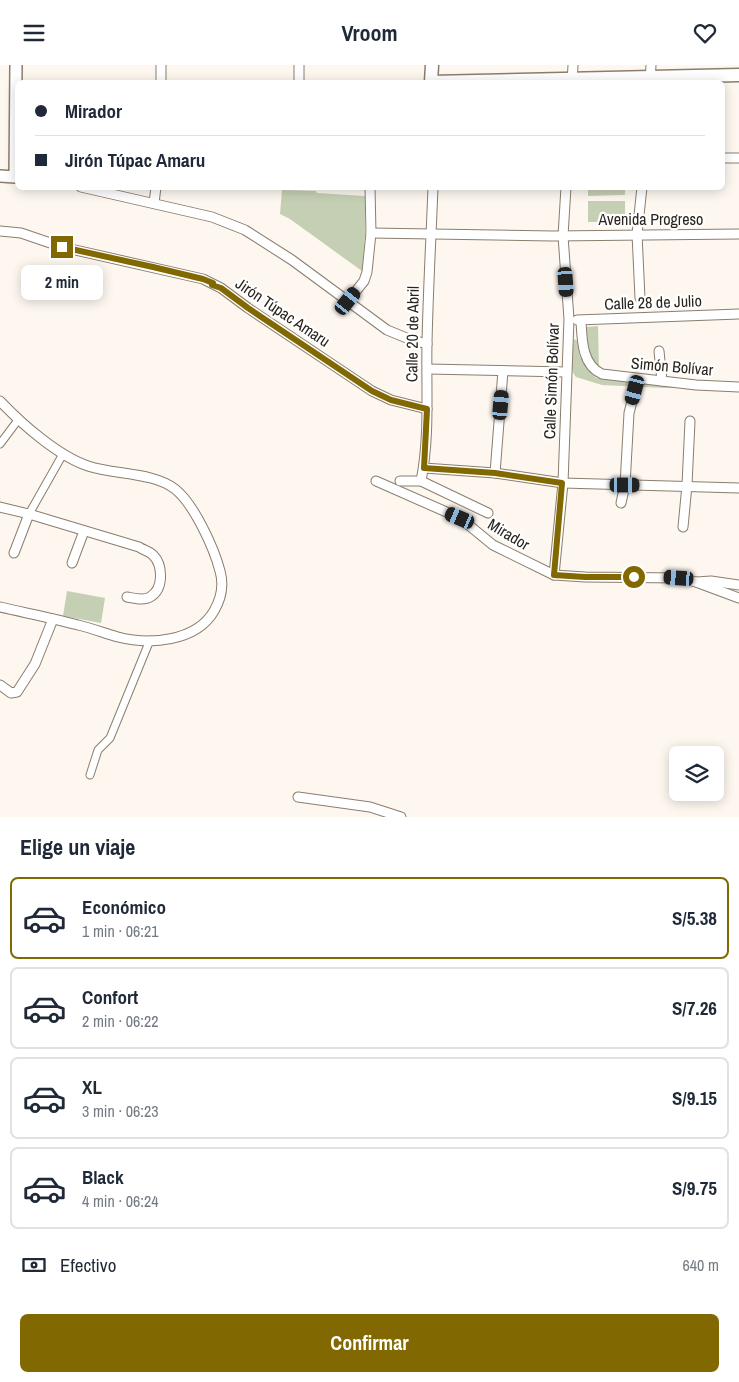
<!DOCTYPE html>
<html lang="es">
<meta charset="utf-8">
<style>
:root{--surface:#fff;--page:#f2f2f3;--text:#1f2937;--muted:#747a83;--line:#e0e1e3;--accent:#826800}
body{margin:0;font-family:"Archivo Narrow",sans-serif;background:var(--page);color:var(--text);height:100vh;display:flex;flex-direction:column;font-size:19px;white-space:nowrap}
*{box-sizing:border-box;margin:0}
p{font-size:16px;color:var(--muted)}
.icon{flex:none;width:28px;height:28px;fill:none;stroke:currentColor;stroke-width:2;stroke-linecap:round;stroke-linejoin:round}
.map{position:relative;height:752px;overflow:hidden}
.details{display:flex;flex-direction:column;background:var(--surface);flex:1}
.details>*{flex:none}
.hud{position:absolute;left:15px;top:15px;width:710px;height:110px;border-radius:8px;box-shadow:0 2px 12px #0003;display:grid;align-content:center;height:110px;padding:0 20px;background:var(--surface)}
.controls{position:absolute;left:669px;top:681px;display:grid;gap:10px}
.controls a{display:grid;place-items:center;width:55px;height:55px;border-radius:8px;background:var(--surface);box-shadow:0 2px 12px #0003;font-size:25px}
.end{position:absolute;width:22px;height:22px;margin:-11px;border:6px solid #826800;background:#fff;box-shadow:0 0 0 2px #fff}
.from{border-radius:50%}
.bubble{position:absolute;height:35px;border-radius:8px;background:var(--surface);box-shadow:0 2px 12px #0003;font-size:16px;font-weight:700;line-height:35px;text-align:center}
.car{position:absolute;width:15px;height:30px;margin:-15px -8px;border-radius:6px;box-shadow:0 0 4px 1px #0007;background:linear-gradient(#222 24%,#8ab4d8 0 40%,#222 0 76%,#8ab4d8 0 86%,#222 0)}
.hud b{display:flex;align-items:center;gap:18px;height:48px;font-size:19px}
.hud b+b{border-top:1px solid var(--line)}
.hud i{width:12px;height:12px;background:var(--text)}
ul{padding:0;list-style:none}
li{display:flex;align-items:center;gap:15px;height:82px;margin:0 10px 8px;padding:0 10px;border:2px solid var(--line);border-radius:8px}
li div{flex:1}
li b{display:block;font-size:19px}
li em{font-style:normal;font-weight:700}
li.selected{border-color:var(--accent)}
li>.icon{width:45px;height:45px;stroke-width:1.5}
h2{padding:0 20px;font-size:22px;line-height:60px}
.pay{display:flex;align-items:center;gap:12px;height:55px;padding:0 20px;font-size:19px}
.pay p{margin-inline-start:auto}
.primary-button{display:flex;gap:10px;margin-top:auto;padding:10px 20px}
.primary-button a{flex:1;height:58px;border-radius:8px;background:var(--accent);color:#fff;font-size:20px;font-weight:700;line-height:58px;text-align:center}
header{display:flex;justify-content:space-between;align-items:center;height:65px;padding:0 20px;background:var(--surface);font-size:22px;font-weight:700}
.map>svg:first-child{display:block}
.green{fill:#c5cfb3}
.lines{fill:none;stroke-linecap:round;stroke-linejoin:round}
.pedestrian-casing{stroke:#8a7e6e;stroke-width:9}
.minor-casing{stroke:#8a7e6e;stroke-width:11}
.tertiary-casing{stroke:#8a7e6e;stroke-width:14}
.secondary-casing{stroke:#8a7e6e;stroke-width:15}
.pedestrian{stroke:#fff;stroke-width:7}
.minor{stroke:#fff;stroke-width:9}
.tertiary{stroke:#fff;stroke-width:11}
.secondary{stroke:#fff;stroke-width:12}
.route{stroke:#826800;stroke-width:6}
.labels{text-anchor:middle;dominant-baseline:central;stroke-width:4.5;stroke-linejoin:round;paint-order:stroke}
.street-label{font-size:16px;fill:#29241d;stroke:#fff}
</style>
<header><svg class="icon" aria-label="menu" viewBox="0 0 24 24"><path d="M4 6h16M4 12h16M4 18h16"/></svg>Vroom<svg class="icon" aria-label="heart" viewBox="0 0 24 24"><path d="M12 20l-8-8c-3-5 5-10 8-4 3-6 11-1 8 4z"/></svg></header>
<div class="map">
<svg width="739" height="752" viewBox="0 0 739 752">
<rect width="100%" height="100%" fill="#fdf7f0"/>
<g class="green">
<path d="M 588,123 L 625,123 L 625,130 L 588,131 Z"/>
<path d="M 282,125 L 316,126 L 317,128 L 365,131 L 365,171 L 362,206 L 290,154 L 280,149 Z"/>
<rect x="588" y="136" width="37" height="21"/>
<path d="M 598,261 L 599,304 C 589,292 587,278 586,262 Z"/>
<path d="M 574,274 L 577,276 L 580,292 L 586,302 L 596,313 L 637,318 L 675,321 L 672,323 L 664,323 L 602,320 L 576,312 C 568,302 573,286 574,274 Z"/>
<path d="M 67,526 L 105,533 L 101,558 L 63,551 Z"/>
</g>
<g class="lines">
<g class="pedestrian-casing">
<g id="pedestrian">
<path d="M 0,379 L 18,355"/>
<path d="M 29,449 L 63,389"/>
<path d="M 90,710 L 98,685 L 110,673 L 150,575"/>
</g>
</g>
<g class="minor-casing">
<g id="minor">
<path d="M 650,17 L 651,0"/>
<path d="M 161,18 L 161,0"/>
<path d="M 299,18 L 299,0"/>
<path d="M 572,18 L 573,0"/>
<path d="M 722,93 L 739,93"/>
<path d="M 81,122 L 212,152 L 245,165 L 292,195 L 387,265 L 409,274 L 427,279"/>
<path d="M 154,138 L 156,122"/>
<path d="M 0,166 L 21,168 L 62,182 L 203,214 L 221,223 L 248,243 L 372,326 L 391,335 L 427,344"/>
<path d="M 371,168 L 553,171 L 739,169"/>
<path d="M 640,233 L 637,169 L 642,122"/>
<path d="M 348,236 L 364,216 L 367,207 L 371,168 L 370,122"/>
<path d="M 577,255 L 739,249"/>
<path d="M 581,256 C 582,275 582,300 602,309 L 696,320 L 739,322"/>
<path d="M 659,286 L 662,316"/>
<path d="M 428,304 L 566,307"/>
<path d="M 0,336 C 22,359 58,391 88,401 C 115,410 153,407 175,424 C 194,439 214,483 220,506 C 224,520 221,534 214,546 C 196,577 149,580 118,572 C 104,568 91,563 78,560 C 52,553 26,548 0,542"/>
<path d="M 424,403 L 495,408 L 563,418 L 739,423"/>
<path d="M 495,408 L 503,306"/>
<path d="M 376,416 L 460,453 L 493,480 L 554,510 L 585,512 L 679,513 L 696,517 L 739,533"/>
<path d="M 400,416 L 421,416 L 488,448"/>
<path d="M 421,416 C 430,371 426,324 427,279 C 428,227 431,175 433,122"/>
<path d="M 621,438 L 625,420 L 629,348 L 635,325"/>
<path d="M 0,442 L 29,449 L 139,482 C 143,485 149,486 153,490 C 163,500 164,524 150,532 C 144,536 133,533 127,532"/>
<path d="M 683,462 L 687,420 L 690,356"/>
<path d="M 14,488 L 29,449"/>
<path d="M 72,498 L 84,466"/>
<path d="M 554,510 L 563,418 L 569,254 L 563,171 L 566,122"/>
<path d="M 697,517 L 711,516 L 739,520"/>
<path d="M 0,620 L 11,628 L 17,627 L 35,599 L 53,554"/>
<path d="M 298,732 L 370,742 L 401,752"/>
</g>
</g>
<g class="tertiary-casing">
<path id="tertiary" d="M 0,111 L 15,112 L 16,0"/>
</g>
<g class="secondary-casing">
<path id="secondary" d="M 432,0 L 431,17 L 739,10"/>
</g>
<use href="#pedestrian" class="pedestrian"/>
<use href="#minor" class="minor"/>
<use href="#tertiary" class="tertiary"/>
<use href="#secondary" class="secondary"/>
</g>
<g class="lines">
<path class="route" d="M 62,182 L 153,202 L 203,214 L 213,218 L 212,220 L 221,223 L 248,243 L 372,326 L 391,335 L 427,344 L 424,403 L 495,408 L 562,418 L 554,510 L 585,512 L 634,512"/>
</g>
<g class="labels">
<g class="street-label">
<text x="651" y="154">Avenida Progreso</text>
<text transform="translate(653 237) rotate(-2)">Calle 28 de Julio</text>
<text transform="translate(283 247) rotate(34)">Jirón Túpac Amaru</text>
<text transform="translate(412 269) rotate(-89)">Calle 20 de Abril</text>
<text transform="translate(672 301) rotate(5)">Simón Bolívar</text>
<text transform="translate(551 316) rotate(-88)">Calle Simón Bolívar</text>
<text transform="translate(509 469) rotate(31)">Mirador</text>
</g>
</g>
</svg>
<div class="controls">
<a><svg class="icon" aria-label="layers" viewBox="0 0 24 24"><path d="M12 4l9 5-9 5-9-5zM3 14l9 5 9-5"/></svg></a>
</div>
<i class="end from" style="left:634px;top:512px"></i>
<i class="end" style="left:62px;top:182px"></i>
<div class="bubble" style="left:21px;top:200px;width:82px">2 min</div>
<i class="car" style="left:566px;top:217px;rotate:176deg"></i>
<i class="car" style="left:348px;top:236px;rotate:39deg"></i>
<i class="car" style="left:635px;top:325px;rotate:195deg"></i>
<i class="car" style="left:501px;top:340px;rotate:5deg"></i>
<i class="car" style="left:625px;top:420px;rotate:90deg"></i>
<i class="car" style="left:460px;top:453px;rotate:293deg"></i>
<i class="car" style="left:679px;top:513px;rotate:274deg"></i>
<div class="hud">
<b><i class="from"></i>Mirador</b>
<b><i></i>Jirón Túpac Amaru</b>
</div>
</div>
<section class="details">
<h2>Elige un viaje</h2>
<ul>
<li class="selected"><svg class="icon" aria-label="car" viewBox="0 0 24 24"><path d="M5 17H2v-5l4-1 3-4h7l3 4 3 1v5h-3M9 17h6M6 11h13"/><circle cx="7" cy="17" r="2"/><circle cx="17" cy="17" r="2"/></svg><div><b>Económico</b><p>1 min · 06:21</p></div><em>S/5.38</em></li>
<li><svg class="icon" aria-label="car" viewBox="0 0 24 24"><path d="M5 17H2v-5l4-1 3-4h7l3 4 3 1v5h-3M9 17h6M6 11h13"/><circle cx="7" cy="17" r="2"/><circle cx="17" cy="17" r="2"/></svg><div><b>Confort</b><p>2 min · 06:22</p></div><em>S/7.26</em></li>
<li><svg class="icon" aria-label="car" viewBox="0 0 24 24"><path d="M5 17H2v-5l4-1 3-4h7l3 4 3 1v5h-3M9 17h6M6 11h13"/><circle cx="7" cy="17" r="2"/><circle cx="17" cy="17" r="2"/></svg><div><b>XL</b><p>3 min · 06:23</p></div><em>S/9.15</em></li>
<li><svg class="icon" aria-label="car" viewBox="0 0 24 24"><path d="M5 17H2v-5l4-1 3-4h7l3 4 3 1v5h-3M9 17h6M6 11h13"/><circle cx="7" cy="17" r="2"/><circle cx="17" cy="17" r="2"/></svg><div><b>Black</b><p>4 min · 06:24</p></div><em>S/9.75</em></li>
</ul>
<div class="pay"><svg class="icon" aria-label="cash" viewBox="0 0 24 24"><path d="M3 7h18v10H3z"/><circle cx="12" cy="12" r="2"/></svg>Efectivo<p>640 m</p></div>
<div class="primary-button"><a>Confirmar</a></div>
</section>
